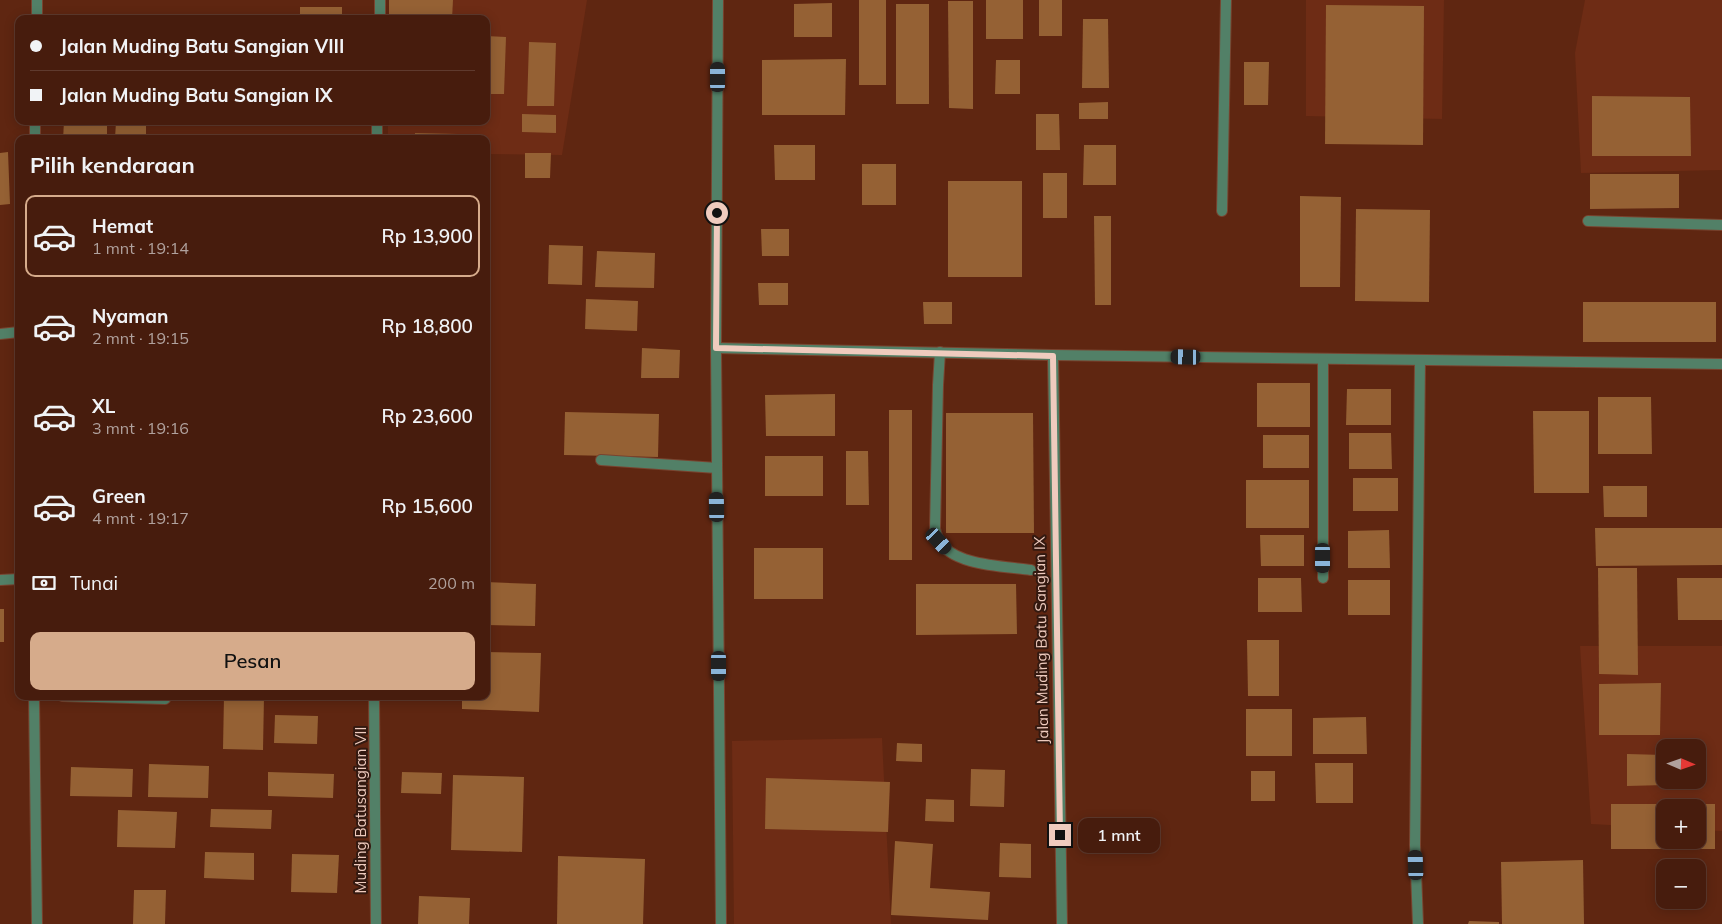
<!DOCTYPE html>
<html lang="id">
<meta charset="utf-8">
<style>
:root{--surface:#471c0d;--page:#51291b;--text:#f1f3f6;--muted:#b0a19d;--line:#5f3a2e;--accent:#d6ab8b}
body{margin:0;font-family:Mulish,sans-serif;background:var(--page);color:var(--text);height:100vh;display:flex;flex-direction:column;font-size:19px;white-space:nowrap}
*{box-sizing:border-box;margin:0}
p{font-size:16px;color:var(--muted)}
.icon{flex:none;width:28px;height:28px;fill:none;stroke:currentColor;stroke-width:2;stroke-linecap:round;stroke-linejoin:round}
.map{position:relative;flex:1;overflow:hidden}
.side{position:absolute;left:15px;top:135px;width:475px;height:565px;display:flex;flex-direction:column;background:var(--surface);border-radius:10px;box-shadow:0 2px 12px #0003,0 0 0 1px var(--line)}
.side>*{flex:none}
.top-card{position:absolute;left:15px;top:15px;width:475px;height:110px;border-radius:10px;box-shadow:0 2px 12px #0003,0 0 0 1px var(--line);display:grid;align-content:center;height:110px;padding:0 15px;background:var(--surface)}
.needle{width:32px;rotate:92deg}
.buttons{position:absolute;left:1656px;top:739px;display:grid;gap:10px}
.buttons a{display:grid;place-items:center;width:50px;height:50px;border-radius:10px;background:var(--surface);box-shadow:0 2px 12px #0003,0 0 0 1px var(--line);font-size:25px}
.end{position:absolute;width:22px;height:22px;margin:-11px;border:6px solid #efcbbe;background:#111;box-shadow:0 0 0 2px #111}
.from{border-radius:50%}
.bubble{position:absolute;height:35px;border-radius:10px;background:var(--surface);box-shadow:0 2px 12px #0003,0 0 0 1px var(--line);font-size:16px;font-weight:600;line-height:35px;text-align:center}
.car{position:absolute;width:15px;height:30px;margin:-15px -8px;border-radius:6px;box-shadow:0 0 4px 1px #0007;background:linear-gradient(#222 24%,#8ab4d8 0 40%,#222 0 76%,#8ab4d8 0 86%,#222 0)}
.top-card b{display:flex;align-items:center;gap:18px;height:48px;font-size:19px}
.top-card b+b{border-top:1px solid var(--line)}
.top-card i{width:12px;height:12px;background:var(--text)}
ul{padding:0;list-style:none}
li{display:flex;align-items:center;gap:15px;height:82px;margin:0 10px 8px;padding:0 5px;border:2px solid transparent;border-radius:10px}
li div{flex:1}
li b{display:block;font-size:19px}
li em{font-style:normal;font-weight:600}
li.active{border-color:var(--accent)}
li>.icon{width:45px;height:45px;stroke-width:1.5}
h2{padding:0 15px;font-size:22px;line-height:60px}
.pay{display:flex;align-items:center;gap:12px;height:55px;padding:0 15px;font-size:19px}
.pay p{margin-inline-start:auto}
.action{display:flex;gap:10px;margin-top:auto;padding:10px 15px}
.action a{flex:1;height:58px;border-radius:10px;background:var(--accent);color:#111;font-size:20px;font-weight:600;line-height:58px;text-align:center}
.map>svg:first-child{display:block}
.built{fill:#6e2c15;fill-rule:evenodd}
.building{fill:#956134;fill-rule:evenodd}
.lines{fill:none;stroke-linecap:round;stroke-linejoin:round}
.minor-casing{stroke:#794430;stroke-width:12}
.minor{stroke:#528067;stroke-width:10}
.route{stroke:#efcbbe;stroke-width:6}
.labels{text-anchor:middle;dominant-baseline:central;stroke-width:4;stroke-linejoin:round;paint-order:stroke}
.street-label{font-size:15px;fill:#efcbbe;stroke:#331910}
</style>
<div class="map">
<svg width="1722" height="924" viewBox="0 0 1722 924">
<rect width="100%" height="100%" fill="#5f2611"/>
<g class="built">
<path d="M 391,0 L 587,0 L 562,155 L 486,154 L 486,139 L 388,139 L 388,121 L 486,121 L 486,19 L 390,19 Z"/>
<path d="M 1306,0 L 1444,0 L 1442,119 L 1306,116 Z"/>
<path d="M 1585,0 L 1722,0 L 1722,170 L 1581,173 L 1575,53 Z"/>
<path d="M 1580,646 L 1722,646 L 1722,831 L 1698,830 L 1698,808 L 1665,808 L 1665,828 L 1591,824 ZM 1665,748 L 1698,748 L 1698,780 L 1665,780 Z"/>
<path d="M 882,738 L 891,924 L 734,924 L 732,741 Z"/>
</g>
<g class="building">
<path d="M 389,0 L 453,0 L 452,19 L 389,19 Z"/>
<rect x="859" y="0" width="27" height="85"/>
<rect x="986" y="0" width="37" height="39"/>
<rect x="1039" y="0" width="23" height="36"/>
<path d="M 948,1 L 973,1 L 973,109 L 949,108 Z"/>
<path d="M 832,3 L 832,37 L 794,37 L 794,4 Z"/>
<rect x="896" y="4" width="33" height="100"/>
<path d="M 1326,5 L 1424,6 L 1423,145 L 1325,144 Z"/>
<rect x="300" y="7" width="42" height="12"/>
<path d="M 1083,19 L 1108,19 L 1109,88 L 1082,88 Z"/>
<path d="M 486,36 L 506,37 L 504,94 L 486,94 Z"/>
<path d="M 529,42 L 556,43 L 554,106 L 527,106 Z"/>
<path d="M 846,59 L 845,115 L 762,115 L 762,60 Z"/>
<path d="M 996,60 L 1020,60 L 1020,94 L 995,94 Z"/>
<path d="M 1244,62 L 1269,62 L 1268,105 L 1244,105 Z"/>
<path d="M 1592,96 L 1690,97 L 1691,156 L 1592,156 Z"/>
<path d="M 1108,102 L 1108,119 L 1079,119 L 1079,103 Z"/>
<path d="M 522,114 L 556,115 L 556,133 L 522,132 Z"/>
<path d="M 1036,114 L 1059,114 L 1060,150 L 1036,150 Z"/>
<path d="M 116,121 L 146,121 L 146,139 L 115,139 Z"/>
<path d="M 64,122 L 107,123 L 107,139 L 63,139 Z"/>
<path d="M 415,133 L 458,134 L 457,139 L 415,139 Z"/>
<path d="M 774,145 L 815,145 L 815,180 L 775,180 Z"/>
<path d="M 1084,145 L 1116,145 L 1116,185 L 1083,185 Z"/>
<path d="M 8,152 L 10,204 L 0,205 L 0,153 Z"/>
<path d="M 525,153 L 551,153 L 550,178 L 525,178 Z"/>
<rect x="862" y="164" width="34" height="41"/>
<rect x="1043" y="173" width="24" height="45"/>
<path d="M 1590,174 L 1679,174 L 1679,208 L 1590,209 Z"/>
<rect x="948" y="181" width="74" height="96"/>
<path d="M 1300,196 L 1341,197 L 1340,287 L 1300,287 Z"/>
<path d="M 1356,209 L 1430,210 L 1429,302 L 1355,301 Z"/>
<path d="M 1094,216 L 1111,216 L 1111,305 L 1095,305 Z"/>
<path d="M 761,229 L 789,229 L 789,256 L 762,256 Z"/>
<path d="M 549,245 L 583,246 L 582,285 L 548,284 Z"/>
<path d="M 597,251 L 655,253 L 654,288 L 595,287 Z"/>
<path d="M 758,283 L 788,283 L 788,305 L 759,305 Z"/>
<path d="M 586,299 L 638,301 L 637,331 L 585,329 Z"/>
<path d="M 923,302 L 952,302 L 952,324 L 924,324 Z"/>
<rect x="1583" y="302" width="133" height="40"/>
<path d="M 642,348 L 680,350 L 679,378 L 641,378 Z"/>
<rect x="1257" y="383" width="53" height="44"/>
<path d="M 1347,389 L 1391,389 L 1391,425 L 1346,425 Z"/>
<path d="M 835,394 L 835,436 L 766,436 L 765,395 Z"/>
<path d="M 1598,397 L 1651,397 L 1652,454 L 1598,454 Z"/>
<rect x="889" y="410" width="23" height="150"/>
<path d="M 1533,411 L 1589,411 L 1589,493 L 1534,493 Z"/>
<path d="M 565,412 L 659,414 L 658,457 L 564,455 Z"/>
<path d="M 946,413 L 1033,413 L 1034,533 L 946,533 Z"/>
<path d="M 1349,433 L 1391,433 L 1392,469 L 1349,469 Z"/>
<rect x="1263" y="435" width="46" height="33"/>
<path d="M 846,451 L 868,451 L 869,505 L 846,505 Z"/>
<rect x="765" y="456" width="58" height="40"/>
<rect x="1353" y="478" width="45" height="33"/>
<rect x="1246" y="480" width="63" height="48"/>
<path d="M 1603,486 L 1647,486 L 1647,517 L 1604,517 Z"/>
<path d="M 1595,528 L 1722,528 L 1722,565 L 1596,566 Z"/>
<path d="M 1389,530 L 1390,568 L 1348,568 L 1348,531 Z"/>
<path d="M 1260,535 L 1304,535 L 1304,566 L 1261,566 Z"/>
<rect x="754" y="548" width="69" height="51"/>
<path d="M 1598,568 L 1637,568 L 1638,675 L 1599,674 Z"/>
<path d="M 1258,578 L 1301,578 L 1302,612 L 1258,612 Z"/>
<path d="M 1677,578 L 1722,578 L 1722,620 L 1678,620 Z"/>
<rect x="1348" y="580" width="42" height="35"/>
<path d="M 486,582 L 536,584 L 535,626 L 486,625 Z"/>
<path d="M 916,584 L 1016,584 L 1017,634 L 916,635 Z"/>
<rect x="0" y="609" width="4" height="33"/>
<path d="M 1247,640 L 1279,640 L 1279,696 L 1248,696 Z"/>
<path d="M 486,652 L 541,653 L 539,712 L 462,709 L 462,696 L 486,696 Z"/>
<path d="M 1661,683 L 1660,735 L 1599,735 L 1599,684 Z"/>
<path d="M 224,696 L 264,696 L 263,750 L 223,749 Z"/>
<rect x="1246" y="709" width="46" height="47"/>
<path d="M 275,715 L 318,716 L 317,744 L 274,743 Z"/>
<path d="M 1366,717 L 1367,754 L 1313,754 L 1313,718 Z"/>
<path d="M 897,743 L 922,744 L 922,762 L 896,761 Z"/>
<path d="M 1627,754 L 1664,755 L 1665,785 L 1627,786 Z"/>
<path d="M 1315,763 L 1353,763 L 1353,803 L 1316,803 Z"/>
<path d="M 149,764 L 209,766 L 208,798 L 148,797 Z"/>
<path d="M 71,767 L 133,769 L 132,797 L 70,796 Z"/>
<path d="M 971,769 L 1005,770 L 1004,807 L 970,806 Z"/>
<rect x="1251" y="771" width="24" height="30"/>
<path d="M 268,772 L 334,774 L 333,798 L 268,796 Z"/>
<path d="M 402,772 L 442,773 L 441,794 L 401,793 Z"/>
<path d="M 453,775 L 524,777 L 522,852 L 451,850 Z"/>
<path d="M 766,778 L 890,782 L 888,832 L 765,829 Z"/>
<path d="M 926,799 L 954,800 L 954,822 L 925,821 Z"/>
<path d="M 1611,804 L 1715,804 L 1715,849 L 1611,849 ZM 1665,808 L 1698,808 L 1698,840 L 1665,840 Z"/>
<path d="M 211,809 L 272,810 L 271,829 L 210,827 Z"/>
<path d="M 118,810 L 177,812 L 175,848 L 117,847 Z"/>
<path d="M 895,841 L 933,844 L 930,888 L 990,892 L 988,920 L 891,915 Z"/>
<path d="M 1000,843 L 1031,844 L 1031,878 L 999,877 Z"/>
<path d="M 205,852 L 254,853 L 254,880 L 204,878 Z"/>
<path d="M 292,854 L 339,855 L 337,893 L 291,892 Z"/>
<path d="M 558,856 L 645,859 L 643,924 L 557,924 Z"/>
<path d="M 1583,860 L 1584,924 L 1502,924 L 1501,862 Z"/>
<path d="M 134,890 L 166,890 L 165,924 L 133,924 Z"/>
<path d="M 419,896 L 470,898 L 469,924 L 418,924 Z"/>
<path d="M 1469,921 L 1499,922 L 1499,924 L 1468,924 Z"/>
</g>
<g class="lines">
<g class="minor-casing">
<g id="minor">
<path d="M 718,0 L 716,348 L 721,924"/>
<path d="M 37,19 L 37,0"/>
<path d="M 380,19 L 380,0"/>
<path d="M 35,139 L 35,121"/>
<path d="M 377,139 L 377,121"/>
<path d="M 1222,211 L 1226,0"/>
<path d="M 1588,221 L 1722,225"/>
<path d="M 0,334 L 19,332"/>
<path d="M 716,348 L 1053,355 L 1722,364"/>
<path d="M 940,352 L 938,385 L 935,529 C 936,532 937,537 939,540 C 952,566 1005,566 1031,570"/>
<path d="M 1053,355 L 1062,924"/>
<path d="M 1323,359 L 1323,578"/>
<path d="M 601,460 L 717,468"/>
<path d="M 0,580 L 19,579"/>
<path d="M 34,696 L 37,924"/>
<path d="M 62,696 L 165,699"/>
<path d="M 374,696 L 376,924"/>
<path d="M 1418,924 L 1415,845 L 1420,361"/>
</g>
</g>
<use href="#minor" class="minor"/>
</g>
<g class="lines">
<path class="route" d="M 717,213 L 716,348 L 1053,356 L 1060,835"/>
</g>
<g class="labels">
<g class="street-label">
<text transform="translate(1041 640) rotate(-91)">Jalan Muding Batu Sangian IX</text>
<text transform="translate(360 810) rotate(-90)">Muding Batusangian VII</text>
</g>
</g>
</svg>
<div class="buttons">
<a><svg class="needle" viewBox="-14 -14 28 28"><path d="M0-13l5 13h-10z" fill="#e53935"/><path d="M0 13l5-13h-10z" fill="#b0a19d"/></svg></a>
<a>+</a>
<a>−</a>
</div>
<i class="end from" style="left:717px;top:213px"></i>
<i class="end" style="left:1060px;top:835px"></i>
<div class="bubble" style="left:1078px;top:818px;width:82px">1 mnt</div>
<i class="car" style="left:718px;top:77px;rotate:0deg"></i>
<i class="car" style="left:1186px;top:357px;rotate:271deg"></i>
<i class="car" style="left:717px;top:507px;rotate:359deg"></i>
<i class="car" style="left:939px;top:541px;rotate:137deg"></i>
<i class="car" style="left:1323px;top:558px;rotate:180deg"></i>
<i class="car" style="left:719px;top:666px;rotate:180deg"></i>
<i class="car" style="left:1416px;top:865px;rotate:358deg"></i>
<div class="top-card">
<b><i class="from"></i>Jalan Muding Batu Sangian VIII</b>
<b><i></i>Jalan Muding Batu Sangian IX</b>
</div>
<section class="side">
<h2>Pilih kendaraan</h2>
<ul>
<li class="active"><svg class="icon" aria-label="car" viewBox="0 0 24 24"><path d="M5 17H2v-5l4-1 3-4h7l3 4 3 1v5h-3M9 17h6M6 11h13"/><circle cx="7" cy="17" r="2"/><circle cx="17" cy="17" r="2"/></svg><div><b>Hemat</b><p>1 mnt · 19:14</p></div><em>Rp 13,900</em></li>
<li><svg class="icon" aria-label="car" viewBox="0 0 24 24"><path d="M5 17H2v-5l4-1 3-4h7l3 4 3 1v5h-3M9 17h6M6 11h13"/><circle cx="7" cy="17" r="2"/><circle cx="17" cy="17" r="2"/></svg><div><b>Nyaman</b><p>2 mnt · 19:15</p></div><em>Rp 18,800</em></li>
<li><svg class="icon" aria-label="car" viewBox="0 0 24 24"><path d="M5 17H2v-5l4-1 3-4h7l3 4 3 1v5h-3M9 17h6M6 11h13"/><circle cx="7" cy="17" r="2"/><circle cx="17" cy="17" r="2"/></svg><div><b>XL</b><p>3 mnt · 19:16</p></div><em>Rp 23,600</em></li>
<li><svg class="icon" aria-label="car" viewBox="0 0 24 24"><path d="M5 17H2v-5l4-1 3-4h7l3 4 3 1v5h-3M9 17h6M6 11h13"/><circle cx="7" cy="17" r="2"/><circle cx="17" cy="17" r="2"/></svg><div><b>Green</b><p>4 mnt · 19:17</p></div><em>Rp 15,600</em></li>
</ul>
<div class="pay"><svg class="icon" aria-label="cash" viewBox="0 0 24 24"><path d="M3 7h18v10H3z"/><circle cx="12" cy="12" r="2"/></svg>Tunai<p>200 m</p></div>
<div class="action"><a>Pesan</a></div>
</section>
</div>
